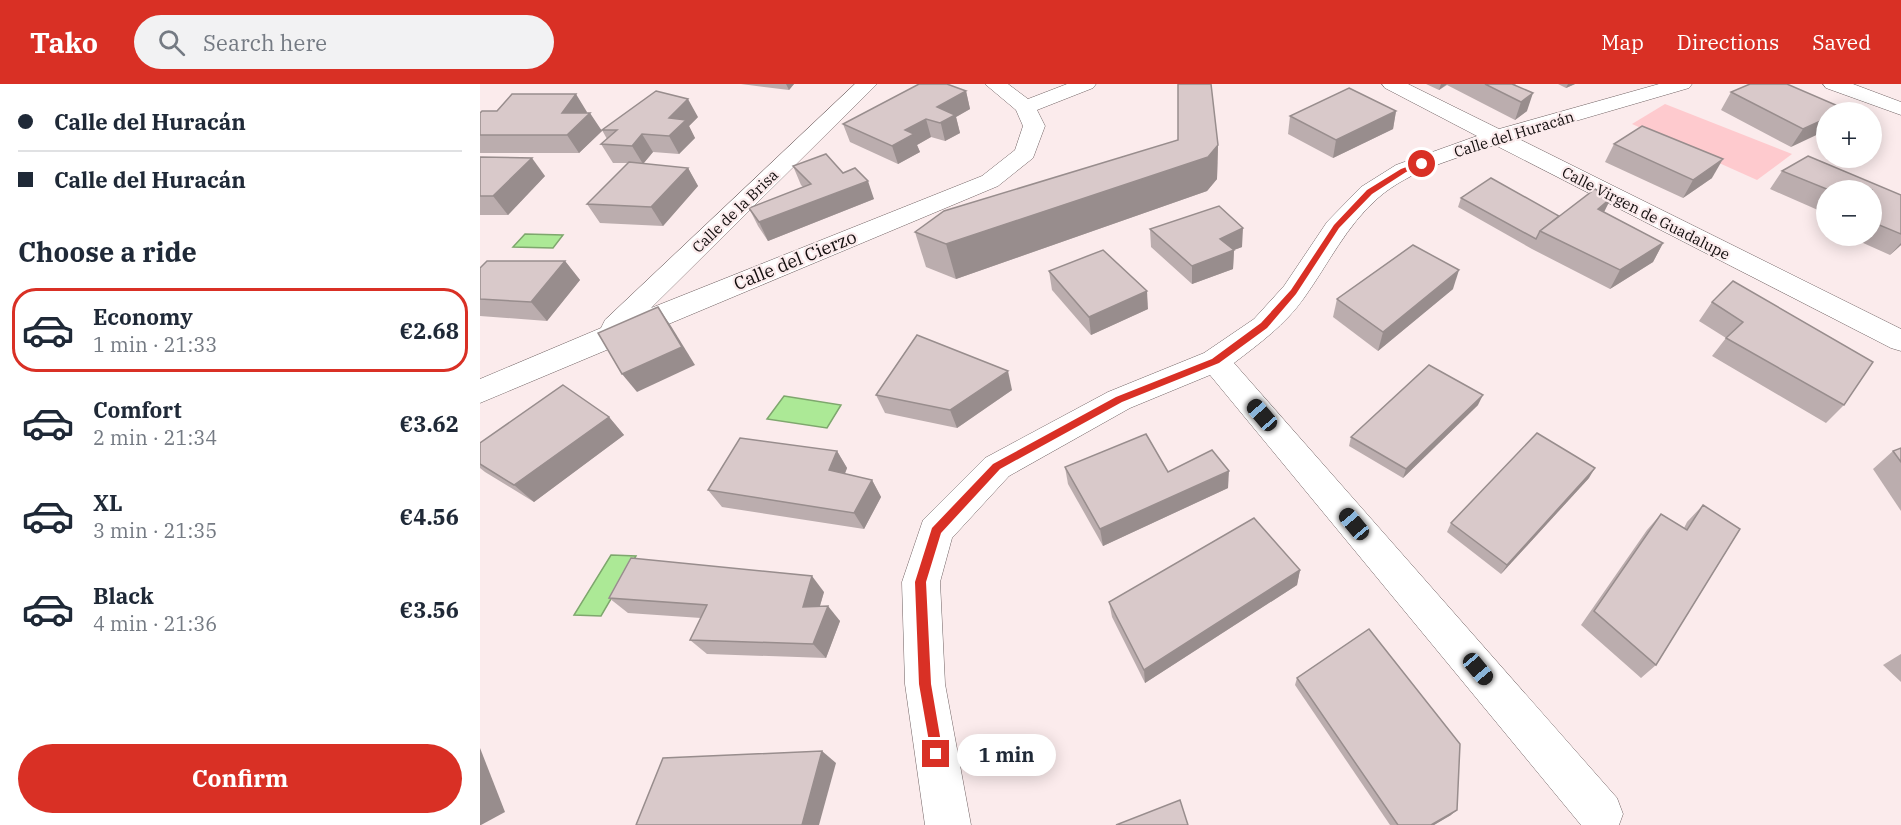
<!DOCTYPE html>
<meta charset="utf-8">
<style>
:root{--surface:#fff;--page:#f2f2f3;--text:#1f2937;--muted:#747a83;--line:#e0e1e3;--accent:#d93025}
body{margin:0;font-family:"IBM Plex Serif",serif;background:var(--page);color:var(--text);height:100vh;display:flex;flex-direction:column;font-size:22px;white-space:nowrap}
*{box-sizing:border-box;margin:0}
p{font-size:20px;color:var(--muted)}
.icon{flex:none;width:33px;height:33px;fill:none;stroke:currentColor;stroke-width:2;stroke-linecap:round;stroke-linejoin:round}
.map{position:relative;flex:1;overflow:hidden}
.side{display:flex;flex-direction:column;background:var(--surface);width:480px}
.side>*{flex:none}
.banner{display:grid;align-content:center;height:132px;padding:0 18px;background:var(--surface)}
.controls{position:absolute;left:1336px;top:18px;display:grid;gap:12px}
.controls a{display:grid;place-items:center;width:66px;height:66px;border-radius:50%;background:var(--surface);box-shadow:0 3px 15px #0003;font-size:30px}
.end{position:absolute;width:27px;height:27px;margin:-14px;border:8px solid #d93025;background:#fff;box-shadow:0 0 0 3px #fff}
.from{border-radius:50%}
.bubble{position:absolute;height:42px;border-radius:21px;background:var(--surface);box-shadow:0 3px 15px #0003;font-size:20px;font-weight:800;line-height:42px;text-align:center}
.car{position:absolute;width:18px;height:36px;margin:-18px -9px;border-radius:8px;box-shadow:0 0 4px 2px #0007;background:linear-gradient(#222 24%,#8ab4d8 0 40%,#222 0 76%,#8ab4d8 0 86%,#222 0)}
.banner b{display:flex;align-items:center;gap:21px;height:57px;font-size:22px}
.banner b+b{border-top:2px solid var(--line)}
.banner i{width:15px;height:15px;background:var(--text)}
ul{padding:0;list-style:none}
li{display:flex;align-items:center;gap:18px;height:84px;margin:0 12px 9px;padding:0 6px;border:3px solid transparent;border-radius:24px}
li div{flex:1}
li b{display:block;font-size:22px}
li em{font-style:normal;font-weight:800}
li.on{border-color:var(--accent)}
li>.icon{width:54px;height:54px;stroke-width:1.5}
h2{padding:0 18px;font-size:27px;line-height:72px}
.cta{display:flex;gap:12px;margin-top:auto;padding:12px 18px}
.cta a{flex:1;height:69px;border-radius:36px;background:var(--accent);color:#fff;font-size:24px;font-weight:800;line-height:69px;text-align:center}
header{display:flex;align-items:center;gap:36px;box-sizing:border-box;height:84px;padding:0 30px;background:var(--accent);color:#fff}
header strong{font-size:28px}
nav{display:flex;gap:33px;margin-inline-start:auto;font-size:21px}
.search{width:420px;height:54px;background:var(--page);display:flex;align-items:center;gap:15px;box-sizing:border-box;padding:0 21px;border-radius:33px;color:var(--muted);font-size:22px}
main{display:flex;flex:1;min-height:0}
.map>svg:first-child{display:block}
.green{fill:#fecace}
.water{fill:#ace996;stroke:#7ea76d;stroke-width:1.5}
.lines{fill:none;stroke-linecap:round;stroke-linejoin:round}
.street-casing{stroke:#716364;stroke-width:1}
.street{fill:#fff;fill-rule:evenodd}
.wall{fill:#bbadae}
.shaded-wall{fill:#988d8d}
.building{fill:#d9c9ca;stroke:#988d8d;stroke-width:1.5}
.route{fill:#d93025}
.labels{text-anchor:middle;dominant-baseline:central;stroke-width:4.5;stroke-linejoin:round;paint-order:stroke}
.far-street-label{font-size:15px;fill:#110c0c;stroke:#fbebec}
.street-label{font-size:18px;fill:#110c0c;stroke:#fbebec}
</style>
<header>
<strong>Tako</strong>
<div class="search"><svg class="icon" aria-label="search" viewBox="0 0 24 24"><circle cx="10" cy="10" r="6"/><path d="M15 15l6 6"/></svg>Search here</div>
<nav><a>Map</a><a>Directions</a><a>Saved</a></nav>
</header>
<main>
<section class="side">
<div class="banner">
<b><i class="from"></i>Calle del Huracán</b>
<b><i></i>Calle del Huracán</b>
</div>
<h2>Choose a ride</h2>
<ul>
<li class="on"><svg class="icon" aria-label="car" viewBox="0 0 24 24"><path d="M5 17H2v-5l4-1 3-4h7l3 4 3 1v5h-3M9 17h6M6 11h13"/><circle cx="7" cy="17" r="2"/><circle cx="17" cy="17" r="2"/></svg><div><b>Economy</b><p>1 min · 21:33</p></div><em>€2.68</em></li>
<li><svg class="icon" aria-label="car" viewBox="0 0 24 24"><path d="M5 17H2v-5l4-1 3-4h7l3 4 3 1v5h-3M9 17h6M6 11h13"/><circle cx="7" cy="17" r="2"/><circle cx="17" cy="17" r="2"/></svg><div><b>Comfort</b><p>2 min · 21:34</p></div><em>€3.62</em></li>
<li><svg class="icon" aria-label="car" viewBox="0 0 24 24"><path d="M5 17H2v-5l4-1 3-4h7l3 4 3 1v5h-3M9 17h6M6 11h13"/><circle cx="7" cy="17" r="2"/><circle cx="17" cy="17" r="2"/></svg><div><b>XL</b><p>3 min · 21:35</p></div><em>€4.56</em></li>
<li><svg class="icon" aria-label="car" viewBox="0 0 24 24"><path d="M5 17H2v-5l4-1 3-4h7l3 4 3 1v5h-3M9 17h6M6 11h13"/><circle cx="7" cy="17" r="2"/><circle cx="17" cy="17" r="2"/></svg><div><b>Black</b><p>4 min · 21:36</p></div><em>€3.56</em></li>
</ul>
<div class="cta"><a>Confirm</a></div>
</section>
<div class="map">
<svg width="1421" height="741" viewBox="0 0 1421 741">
<rect width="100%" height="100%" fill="#fbebec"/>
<path class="green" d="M 1185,20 L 1312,70 L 1277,96 L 1152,40 Z"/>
<g class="water">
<path d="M 45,150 L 83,151 L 73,164 L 33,163 Z"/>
<path d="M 304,312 L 361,321 L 347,344 L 287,335 Z"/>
<path d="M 131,471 L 156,472 L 121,532 L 94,531 Z"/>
</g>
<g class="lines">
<g class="street-casing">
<g id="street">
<path d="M 375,0 L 397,0 L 171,224 L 502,92 L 535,66 L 543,42 L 536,26 L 505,0 L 528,0 L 548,15 L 587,0 L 616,0 L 613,4 L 557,26 L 565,42 L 553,74 L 518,102 L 0,319 L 0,295 L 121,244 L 125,236 Z"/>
<path d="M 902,0 L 928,0 L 1019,45 L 1179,0 L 1212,0 L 1209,4 L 1037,54 L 1421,245 L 1421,267 L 1411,264 L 1015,61 C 975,75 930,86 898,114 C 866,142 849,179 824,214 C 805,241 780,259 754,279 L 1137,714 L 1143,730 L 1139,741 L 1101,741 L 730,291 L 650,324 L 529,392 L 472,454 L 460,498 L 465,600 L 491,741 L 445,741 L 425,600 L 422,498 L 443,436 L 505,374 L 628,308 L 724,269 L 774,235 L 804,202 L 847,138 L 881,103 L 916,81 L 997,52 L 905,4 Z"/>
<path d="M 1343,0 L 1373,0 L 1421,18 L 1421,31 L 1346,4 Z"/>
</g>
</g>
<use href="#street" class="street"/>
</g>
<g class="wall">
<path d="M 261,0 L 314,0 L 309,6 Z"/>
<path d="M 946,0 L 1036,0 L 1035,1 L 1047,27 L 1035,36 L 967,1 L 959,6 Z"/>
<path d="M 1078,0 L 1095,0 L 1086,4 Z"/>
<path d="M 486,7 L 490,25 L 476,33 L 480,49 L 465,57 L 451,53 L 437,61 L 440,68 L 418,80 L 370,58 L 363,40 Z"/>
<path d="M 1251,8 L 1365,25 L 1363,28 L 1347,28 L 1311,63 L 1241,26 Z"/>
<path d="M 916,27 L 913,45 L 853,74 L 808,50 L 810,32 Z"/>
<path d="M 107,28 L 106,29 L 122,47 L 99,69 L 0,69 L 0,29 Z"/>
<path d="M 218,33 L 209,42 L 215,54 L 199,70 L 173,68 L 163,80 L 208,84 L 218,102 L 183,142 L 120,139 L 107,120 L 148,79 L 133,79 L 121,60 L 127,55 L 122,46 Z"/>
<path d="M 1134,60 L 1232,94 L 1203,114 L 1125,78 Z"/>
<path d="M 738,61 L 737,95 L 727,107 L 476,195 L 446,183 L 435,148 Z"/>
<path d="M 0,73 L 65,92 L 28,131 L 0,131 Z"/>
<path d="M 313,82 L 363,89 L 394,115 L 288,157 L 278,142 L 269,124 L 323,103 L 321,101 Z"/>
<path d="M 1302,87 L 1421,111 L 1421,161 L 1410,171 L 1372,154 L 1374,152 L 1392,152 L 1392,106 L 1347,106 L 1347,130 L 1290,105 Z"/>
<path d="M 981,114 L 1079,132 L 1131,114 L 1124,128 L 1183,159 L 1173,178 L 1130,205 L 1052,165 L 978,123 Z"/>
<path d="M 670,145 L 762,163 L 754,166 L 753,185 L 712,200 L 671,163 Z"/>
<path d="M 85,177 L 100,196 L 67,237 L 0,232 L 0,184 Z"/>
<path d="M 569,187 L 668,225 L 611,251 L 572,206 Z"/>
<path d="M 973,205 L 898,267 L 853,233 L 857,215 Z"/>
<path d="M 1232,218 L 1393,278 L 1364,321 L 1346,339 L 1232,272 L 1246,254 L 1219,237 Z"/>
<path d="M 532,306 L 477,344 L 405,329 L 396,311 Z"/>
<path d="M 998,321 L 923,394 L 869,362 L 871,353 Z"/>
<path d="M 129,333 L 144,351 L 54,418 L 5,388 L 0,384 L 0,359 Z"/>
<path d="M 1421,364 L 1421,427 L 1393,385 L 1413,367 Z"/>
<path d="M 357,367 L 367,384 L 365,390 L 392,396 L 401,413 L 384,445 L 242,423 L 228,406 Z"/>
<path d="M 585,383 L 688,388 L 748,404 L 623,462 L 588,400 Z"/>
<path d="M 1109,394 L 1021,490 L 967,448 L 971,439 Z"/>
<path d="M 1223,421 L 1176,581 L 1161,594 L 1101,541 L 1167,446 L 1181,430 L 1204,444 L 1207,438 Z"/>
<path d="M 820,486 L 817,501 L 665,599 L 632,533 L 629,518 Z"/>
<path d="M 344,508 L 340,522 L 360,537 L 346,574 L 227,570 L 210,556 L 221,534 L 148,529 L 129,514 Z"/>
<path d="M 1421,570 L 1421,598 L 1403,581 Z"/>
<path d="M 817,594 L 971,731 L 954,741 L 910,741 L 815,601 Z"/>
</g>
<g class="shaded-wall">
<path d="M 306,0 L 314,0 L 309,6 Z"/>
<path d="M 961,0 L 967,0 L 959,6 Z"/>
<path d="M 1088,0 L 1095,0 L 1086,4 Z"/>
<path d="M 486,7 L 490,25 L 476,33 L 480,49 L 465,57 L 457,23 Z"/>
<path d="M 1053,9 L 1047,27 L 1035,36 L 1041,18 Z"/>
<path d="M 96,10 L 107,28 L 99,40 L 110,29 L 122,47 L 99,69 L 87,51 L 82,29 Z"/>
<path d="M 208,15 L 218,33 L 209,42 L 215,54 L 199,70 L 189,52 L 189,34 Z"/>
<path d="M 916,27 L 913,45 L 853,74 L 856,56 Z"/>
<path d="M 1347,34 L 1347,46 L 1311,63 L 1323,45 Z"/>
<path d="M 446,35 L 451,53 L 437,61 L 440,68 L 418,80 L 412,62 L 425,46 Z"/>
<path d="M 162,50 L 173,68 L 163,80 L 152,62 Z"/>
<path d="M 738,61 L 737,95 L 727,107 L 476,195 L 466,160 Z"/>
<path d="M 52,74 L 65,92 L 28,131 L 13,112 Z"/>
<path d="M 1243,75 L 1232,94 L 1203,114 L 1213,96 Z"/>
<path d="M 208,84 L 218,102 L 183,142 L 171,123 Z"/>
<path d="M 388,97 L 394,115 L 288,157 L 279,138 Z"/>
<path d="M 1131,114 L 1122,132 L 1118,125 Z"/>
<path d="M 763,144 L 762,163 L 754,166 L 753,185 L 712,200 L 712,182 L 740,155 Z"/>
<path d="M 1183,159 L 1173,178 L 1130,205 L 1140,186 Z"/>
<path d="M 1421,159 L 1421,161 L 1410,171 Z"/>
<path d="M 85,177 L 100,196 L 67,237 L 51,218 Z"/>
<path d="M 979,186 L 973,205 L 898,267 L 903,248 Z"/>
<path d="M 667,207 L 668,225 L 611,251 L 609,233 Z"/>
<path d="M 178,223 L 191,242 L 215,281 L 157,308 L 142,290 Z"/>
<path d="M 528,287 L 532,306 L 477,344 L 470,326 Z"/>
<path d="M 1003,311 L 998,321 L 923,394 L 926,385 Z"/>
<path d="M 129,333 L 144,351 L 54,418 L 34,401 Z"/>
<path d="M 357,367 L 367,384 L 359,403 L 349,386 Z"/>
<path d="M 1115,384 L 1109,394 L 1021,490 L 1027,481 Z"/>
<path d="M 749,387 L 748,404 L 623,462 L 620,445 Z"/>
<path d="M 392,396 L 401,413 L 384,445 L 374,429 Z"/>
<path d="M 820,486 L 817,501 L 665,599 L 664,586 Z"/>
<path d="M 332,492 L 344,508 L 335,538 L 323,523 Z"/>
<path d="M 348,522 L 360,537 L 346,574 L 333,560 Z"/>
<path d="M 0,664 L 25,728 L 1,741 L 0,741 Z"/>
<path d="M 342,667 L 356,679 L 339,741 L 322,741 Z"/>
<path d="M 977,726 L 971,731 L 954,741 L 951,741 Z"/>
</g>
<g class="building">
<path d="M 439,0 L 467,0 L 486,7 L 457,23 L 475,31 L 460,39 L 446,35 L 425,46 L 434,50 L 412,62 L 363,40 Z"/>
<path d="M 698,0 L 731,0 L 738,61 L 728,73 L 466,160 L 435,148 L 464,127 L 698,56 Z"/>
<path d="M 1005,0 L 1032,0 L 1053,9 L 1041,18 Z"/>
<path d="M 1270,0 L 1307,0 L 1365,25 L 1358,28 L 1347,28 L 1347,34 L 1323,45 L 1251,8 Z"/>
<path d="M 869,4 L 916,27 L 856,56 L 810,32 Z"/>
<path d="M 176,7 L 208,15 L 189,34 L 206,36 L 189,52 L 162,50 L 152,62 L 121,60 L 137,46 L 122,46 Z"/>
<path d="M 32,10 L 96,10 L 82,29 L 110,29 L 87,51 L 0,51 L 0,29 L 2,27 L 17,27 Z"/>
<path d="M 1162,42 L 1243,75 L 1213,96 L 1134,60 Z"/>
<path d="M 346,70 L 363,89 L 375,84 L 388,97 L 279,138 L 269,124 L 331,100 L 313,82 Z"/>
<path d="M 1328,72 L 1421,111 L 1421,150 L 1392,138 L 1392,129 L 1395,126 L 1392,124 L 1392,106 L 1349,106 L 1302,87 Z"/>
<path d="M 0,73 L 52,74 L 13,112 L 0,112 Z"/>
<path d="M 149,78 L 208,84 L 171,123 L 107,120 Z"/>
<path d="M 1011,94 L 1079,132 L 1060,147 L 1056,155 L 981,114 Z"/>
<path d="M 1115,105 L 1131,114 L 1118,125 L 1183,159 L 1140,186 L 1060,147 Z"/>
<path d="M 739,122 L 763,144 L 740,155 L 754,166 L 712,182 L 670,145 Z"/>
<path d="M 933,161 L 979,186 L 903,248 L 857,215 Z"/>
<path d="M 623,166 L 667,207 L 609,233 L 569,187 Z"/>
<path d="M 7,177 L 85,177 L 51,218 L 0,215 L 0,184 Z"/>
<path d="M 1253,197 L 1393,278 L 1364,321 L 1246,254 L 1263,238 L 1232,218 Z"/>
<path d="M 178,223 L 202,263 L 142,290 L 118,249 Z"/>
<path d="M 437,251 L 528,287 L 470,326 L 396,311 Z"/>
<path d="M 949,281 L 1003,311 L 926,385 L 871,353 Z"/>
<path d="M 83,301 L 129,333 L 34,401 L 0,380 L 0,359 Z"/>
<path d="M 1057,349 L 1115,384 L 1027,481 L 971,439 Z"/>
<path d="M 666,350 L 688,388 L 732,366 L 749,387 L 620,445 L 585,383 Z"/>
<path d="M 260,354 L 357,367 L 349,386 L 392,396 L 374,429 L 228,406 Z"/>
<path d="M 1421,364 L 1421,378 L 1413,367 Z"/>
<path d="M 1223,421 L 1260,445 L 1176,581 L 1114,527 L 1181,430 L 1207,446 Z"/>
<path d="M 774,434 L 820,486 L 664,586 L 629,518 Z"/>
<path d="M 151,474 L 332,492 L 323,523 L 348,522 L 333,560 L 210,556 L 227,521 L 129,514 Z"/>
<path d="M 889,545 L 980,660 L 977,726 L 951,741 L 918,741 L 817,594 Z"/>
<path d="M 342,667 L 322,741 L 156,741 L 183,674 Z"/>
<path d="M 700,716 L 708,741 L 636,741 Z"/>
</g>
<path class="route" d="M 940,78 L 946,80 L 926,88 L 892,110 L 859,144 L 816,210 L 787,244 L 739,279 L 642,318 L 520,385 L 461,449 L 446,498 L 451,600 L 463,670 L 461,675 L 456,677 L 452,675 L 439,600 L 435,498 L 452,444 L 513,380 L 636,313 L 732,275 L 781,239 L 811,206 L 854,141 L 887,106 L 921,85 Z"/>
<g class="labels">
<g class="far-street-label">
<text transform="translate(1034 50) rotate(-17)">Calle del Huracán</text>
<text transform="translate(255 127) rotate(-44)">Calle de la Brisa</text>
<text transform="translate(1166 129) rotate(27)">Calle Virgen de Guadalupe</text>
</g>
<g class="street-label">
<text transform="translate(315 176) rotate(-22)">Calle del Cierzo</text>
</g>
</g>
</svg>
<div class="controls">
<a>+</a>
<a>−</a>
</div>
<i class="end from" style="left:942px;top:80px"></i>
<i class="end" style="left:456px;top:670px"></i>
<div class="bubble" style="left:477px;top:650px;width:99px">1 min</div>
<i class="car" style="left:782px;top:331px;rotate:319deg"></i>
<i class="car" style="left:874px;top:440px;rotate:320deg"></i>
<i class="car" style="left:998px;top:585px;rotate:140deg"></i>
</div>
</main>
